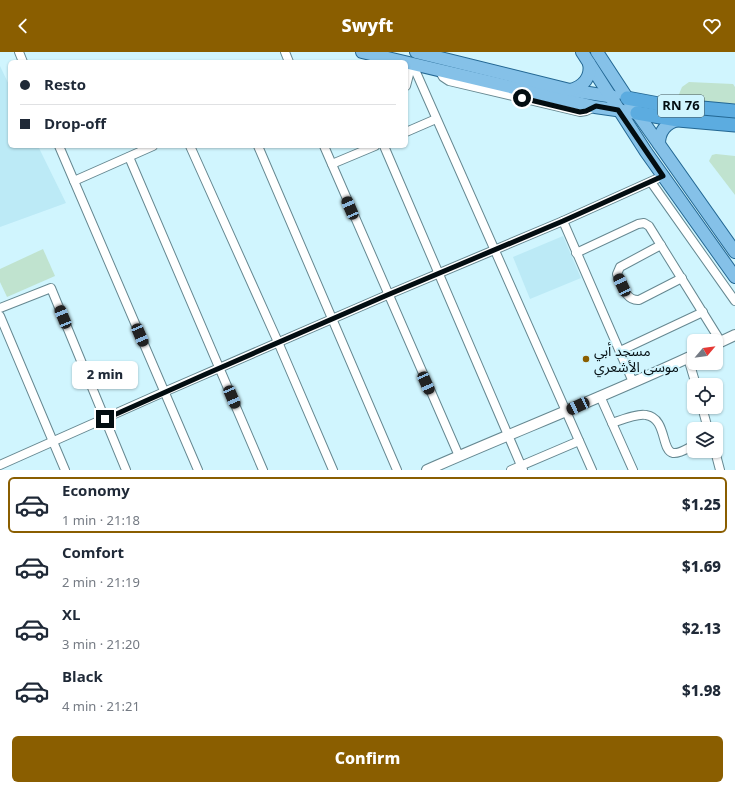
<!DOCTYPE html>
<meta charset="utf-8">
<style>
:root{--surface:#fff;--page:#f6f6f7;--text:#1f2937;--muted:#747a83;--line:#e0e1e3;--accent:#8a5e00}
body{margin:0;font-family:Georgia,"Noto Sans Arabic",serif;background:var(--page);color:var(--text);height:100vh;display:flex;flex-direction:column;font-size:15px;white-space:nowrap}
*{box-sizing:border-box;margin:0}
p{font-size:13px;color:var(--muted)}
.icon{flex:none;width:22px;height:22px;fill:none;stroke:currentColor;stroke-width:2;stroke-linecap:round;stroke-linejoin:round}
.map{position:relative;height:418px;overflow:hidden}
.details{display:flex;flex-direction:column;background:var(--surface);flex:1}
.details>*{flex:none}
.guide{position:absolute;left:8px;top:8px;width:400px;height:88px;border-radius:6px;box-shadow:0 1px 3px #0004;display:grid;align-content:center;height:88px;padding:0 12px;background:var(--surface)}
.needle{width:26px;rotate:61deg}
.tools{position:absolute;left:687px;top:282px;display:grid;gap:8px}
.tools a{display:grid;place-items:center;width:36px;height:36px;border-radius:6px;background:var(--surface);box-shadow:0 1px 3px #0004;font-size:20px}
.end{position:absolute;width:18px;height:18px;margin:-9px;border:5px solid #030d11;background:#fff;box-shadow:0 0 0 2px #fff}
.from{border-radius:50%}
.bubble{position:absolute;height:28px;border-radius:6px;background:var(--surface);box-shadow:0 1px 3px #0004;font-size:13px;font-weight:800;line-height:28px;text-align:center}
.car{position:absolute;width:12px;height:24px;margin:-12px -6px;border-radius:5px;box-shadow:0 0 3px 1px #0007;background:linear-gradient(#222 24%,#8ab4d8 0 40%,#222 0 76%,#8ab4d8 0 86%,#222 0)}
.guide b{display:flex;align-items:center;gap:14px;height:38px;font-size:15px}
.guide b+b{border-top:1px solid var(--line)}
.guide i{width:10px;height:10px;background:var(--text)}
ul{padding:7px 0 0;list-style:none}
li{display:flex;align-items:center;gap:12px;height:56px;margin:0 8px 6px;padding:0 4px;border:2px solid transparent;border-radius:6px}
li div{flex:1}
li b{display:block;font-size:15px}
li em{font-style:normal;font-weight:800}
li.active{border-color:var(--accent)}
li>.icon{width:36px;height:36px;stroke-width:1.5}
.action{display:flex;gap:8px;margin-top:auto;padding:8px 12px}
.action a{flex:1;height:46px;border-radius:6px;background:var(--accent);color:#fff;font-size:16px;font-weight:800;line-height:46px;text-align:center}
header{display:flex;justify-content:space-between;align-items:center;height:52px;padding:0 12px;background:var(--accent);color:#fff;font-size:18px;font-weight:800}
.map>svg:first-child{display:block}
.built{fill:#bceaf6}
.green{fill:#c0e3cf}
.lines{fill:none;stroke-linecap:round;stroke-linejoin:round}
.minor-casing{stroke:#668891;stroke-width:10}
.tertiary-casing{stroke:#668891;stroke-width:12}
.primary-casing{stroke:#236793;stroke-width:14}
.trunk-casing{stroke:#236793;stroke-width:15}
.minor{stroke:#fff;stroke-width:8}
.tertiary{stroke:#fff;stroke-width:10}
.primary{stroke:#85c1e8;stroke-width:12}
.trunk{stroke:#5cace0;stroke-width:13}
.route{stroke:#030d11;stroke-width:5}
.poi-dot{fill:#8a5e00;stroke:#d0f5fe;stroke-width:1.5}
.labels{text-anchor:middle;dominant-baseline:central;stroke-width:4;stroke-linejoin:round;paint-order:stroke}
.shield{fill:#d0f5fe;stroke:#405358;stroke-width:1}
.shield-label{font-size:13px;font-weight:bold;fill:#030d11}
.poi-label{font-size:14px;fill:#030d11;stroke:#d0f5fe;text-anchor:start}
</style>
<header><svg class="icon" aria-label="back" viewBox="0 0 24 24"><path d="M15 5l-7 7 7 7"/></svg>Swyft<svg class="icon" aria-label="heart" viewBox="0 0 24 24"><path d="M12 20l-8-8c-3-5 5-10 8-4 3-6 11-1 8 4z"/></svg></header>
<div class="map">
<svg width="735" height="418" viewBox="0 0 735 418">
<rect width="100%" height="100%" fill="#d0f5fe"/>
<g class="built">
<path d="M 0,14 L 10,35 L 10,94 L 38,94 L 66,151 L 0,175 Z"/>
<path d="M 563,184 L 581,226 L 530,247 L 513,205 Z"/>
</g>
<g class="green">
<path d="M 689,30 L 733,32 L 735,35 L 735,52 L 677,47 L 682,35 Z"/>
<path d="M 716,102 L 735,104 L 735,143 L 709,109 L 712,103 Z"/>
<path d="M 43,197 L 55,224 L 7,245 L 0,230 L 0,217 Z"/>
</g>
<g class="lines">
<g class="minor-casing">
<g id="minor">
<path d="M 19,0 L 23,10"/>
<path d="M 285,0 L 289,10"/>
<path d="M 412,11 L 592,418"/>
<path d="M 439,18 L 443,25 L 449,29 L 580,60 L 586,59 L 595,55"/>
<path d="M 406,34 L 412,11"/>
<path d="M 406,80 L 436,67"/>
<path d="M 59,94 L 198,418"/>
<path d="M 190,94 L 278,290 L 333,418"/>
<path d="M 258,94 L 397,418"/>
<path d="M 324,94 L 459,404"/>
<path d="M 384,94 L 523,418"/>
<path d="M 129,105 L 263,418"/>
<path d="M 332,112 L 375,94"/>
<path d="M 74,129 L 153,94"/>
<path d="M 651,130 L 735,249"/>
<path d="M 563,169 L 633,330"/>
<path d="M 661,193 L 620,215 L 617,222 C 622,232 625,249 639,248 L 682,226"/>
<path d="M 576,201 L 638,172 L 644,171 L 649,174 L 721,290"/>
<path d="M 0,256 L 51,236 L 126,418"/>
<path d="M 0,264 L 65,418"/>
<path d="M 620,299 L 703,260"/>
<path d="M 688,306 L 696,333"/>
<path d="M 600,344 L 633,418"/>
<path d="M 702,355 L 708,377"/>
<path d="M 612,371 C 621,368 638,361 646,363 C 667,366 661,399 673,401 C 680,402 688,396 694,393"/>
<path d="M 715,399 L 720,418"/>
<path d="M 0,413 L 164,340 L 385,244 L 563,169 L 663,124"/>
<path d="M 511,418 L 579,389"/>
</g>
</g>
<g class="tertiary-casing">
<g id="tertiary">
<path d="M 716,292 L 735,283"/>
<path d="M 427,418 C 516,379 606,344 694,303"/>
</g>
</g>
<g class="primary-casing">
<g id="primary">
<path d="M 362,0 L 595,55 L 637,61"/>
<path d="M 416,0 L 570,38 L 614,45"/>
<path d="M 582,0 L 646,100 L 735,225"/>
<path d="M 597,0 L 637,61 L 735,200"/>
<path d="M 570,38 C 583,35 592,25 589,11"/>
<path d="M 659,92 C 659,80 666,71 678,68"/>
</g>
</g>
<g class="trunk-casing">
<g id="trunk">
<path d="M 627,46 L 659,52 L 735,59"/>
<path d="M 637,61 L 678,68 L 735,73"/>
</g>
</g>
<use href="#minor" class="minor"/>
<use href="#tertiary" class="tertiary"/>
<use href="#primary" class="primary"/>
<use href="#trunk" class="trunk"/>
</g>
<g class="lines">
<path class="route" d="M 105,367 L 206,322 L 385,244 L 563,169 L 663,124 L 618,58 L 596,54 L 586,59 L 580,60 L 522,46"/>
</g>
<circle class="poi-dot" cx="586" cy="307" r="4"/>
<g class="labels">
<rect class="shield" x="658" y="43" width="46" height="22" rx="3"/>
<g class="shield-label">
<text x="681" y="54">RN 76</text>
</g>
<g class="poi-label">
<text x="594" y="299">مسجد أبي<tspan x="594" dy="16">موسى الأشعري</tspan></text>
</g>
</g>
</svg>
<div class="tools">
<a><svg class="needle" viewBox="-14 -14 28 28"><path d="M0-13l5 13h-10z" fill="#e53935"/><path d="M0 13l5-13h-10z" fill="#747a83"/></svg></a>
<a><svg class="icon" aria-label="locate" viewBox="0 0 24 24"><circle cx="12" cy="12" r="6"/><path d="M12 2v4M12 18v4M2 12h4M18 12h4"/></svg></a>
<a><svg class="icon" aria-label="layers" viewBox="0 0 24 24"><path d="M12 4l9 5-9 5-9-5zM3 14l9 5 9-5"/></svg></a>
</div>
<i class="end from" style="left:522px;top:46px"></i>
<i class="end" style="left:105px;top:367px"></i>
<div class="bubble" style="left:72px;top:309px;width:66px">2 min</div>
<i class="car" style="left:350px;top:156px;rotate:337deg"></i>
<i class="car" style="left:622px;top:233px;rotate:335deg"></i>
<i class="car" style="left:63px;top:265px;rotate:338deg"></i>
<i class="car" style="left:140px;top:283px;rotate:157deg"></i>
<i class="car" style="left:426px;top:331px;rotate:156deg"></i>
<i class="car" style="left:232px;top:345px;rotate:157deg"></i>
<i class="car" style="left:578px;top:354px;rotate:245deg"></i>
<div class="guide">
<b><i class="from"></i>Resto</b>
<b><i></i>Drop-off</b>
</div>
</div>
<section class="details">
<ul>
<li class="active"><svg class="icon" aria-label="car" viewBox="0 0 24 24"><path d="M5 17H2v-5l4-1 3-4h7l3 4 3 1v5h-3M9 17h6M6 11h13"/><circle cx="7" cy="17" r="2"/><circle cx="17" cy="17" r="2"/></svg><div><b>Economy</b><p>1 min · 21:18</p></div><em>$1.25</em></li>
<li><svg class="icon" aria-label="car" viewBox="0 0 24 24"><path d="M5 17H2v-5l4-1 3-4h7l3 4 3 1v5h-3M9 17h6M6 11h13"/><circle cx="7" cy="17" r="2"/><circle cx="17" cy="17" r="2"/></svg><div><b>Comfort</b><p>2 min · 21:19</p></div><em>$1.69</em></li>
<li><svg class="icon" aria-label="car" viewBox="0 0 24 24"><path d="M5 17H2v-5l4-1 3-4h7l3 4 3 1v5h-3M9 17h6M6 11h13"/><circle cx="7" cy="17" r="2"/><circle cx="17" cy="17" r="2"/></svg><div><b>XL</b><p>3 min · 21:20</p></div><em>$2.13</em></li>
<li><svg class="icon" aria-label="car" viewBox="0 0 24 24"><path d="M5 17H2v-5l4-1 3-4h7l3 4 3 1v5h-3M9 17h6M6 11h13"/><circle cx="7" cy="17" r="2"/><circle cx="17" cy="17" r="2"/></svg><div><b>Black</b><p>4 min · 21:21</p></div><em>$1.98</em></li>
</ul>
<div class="action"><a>Confirm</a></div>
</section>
